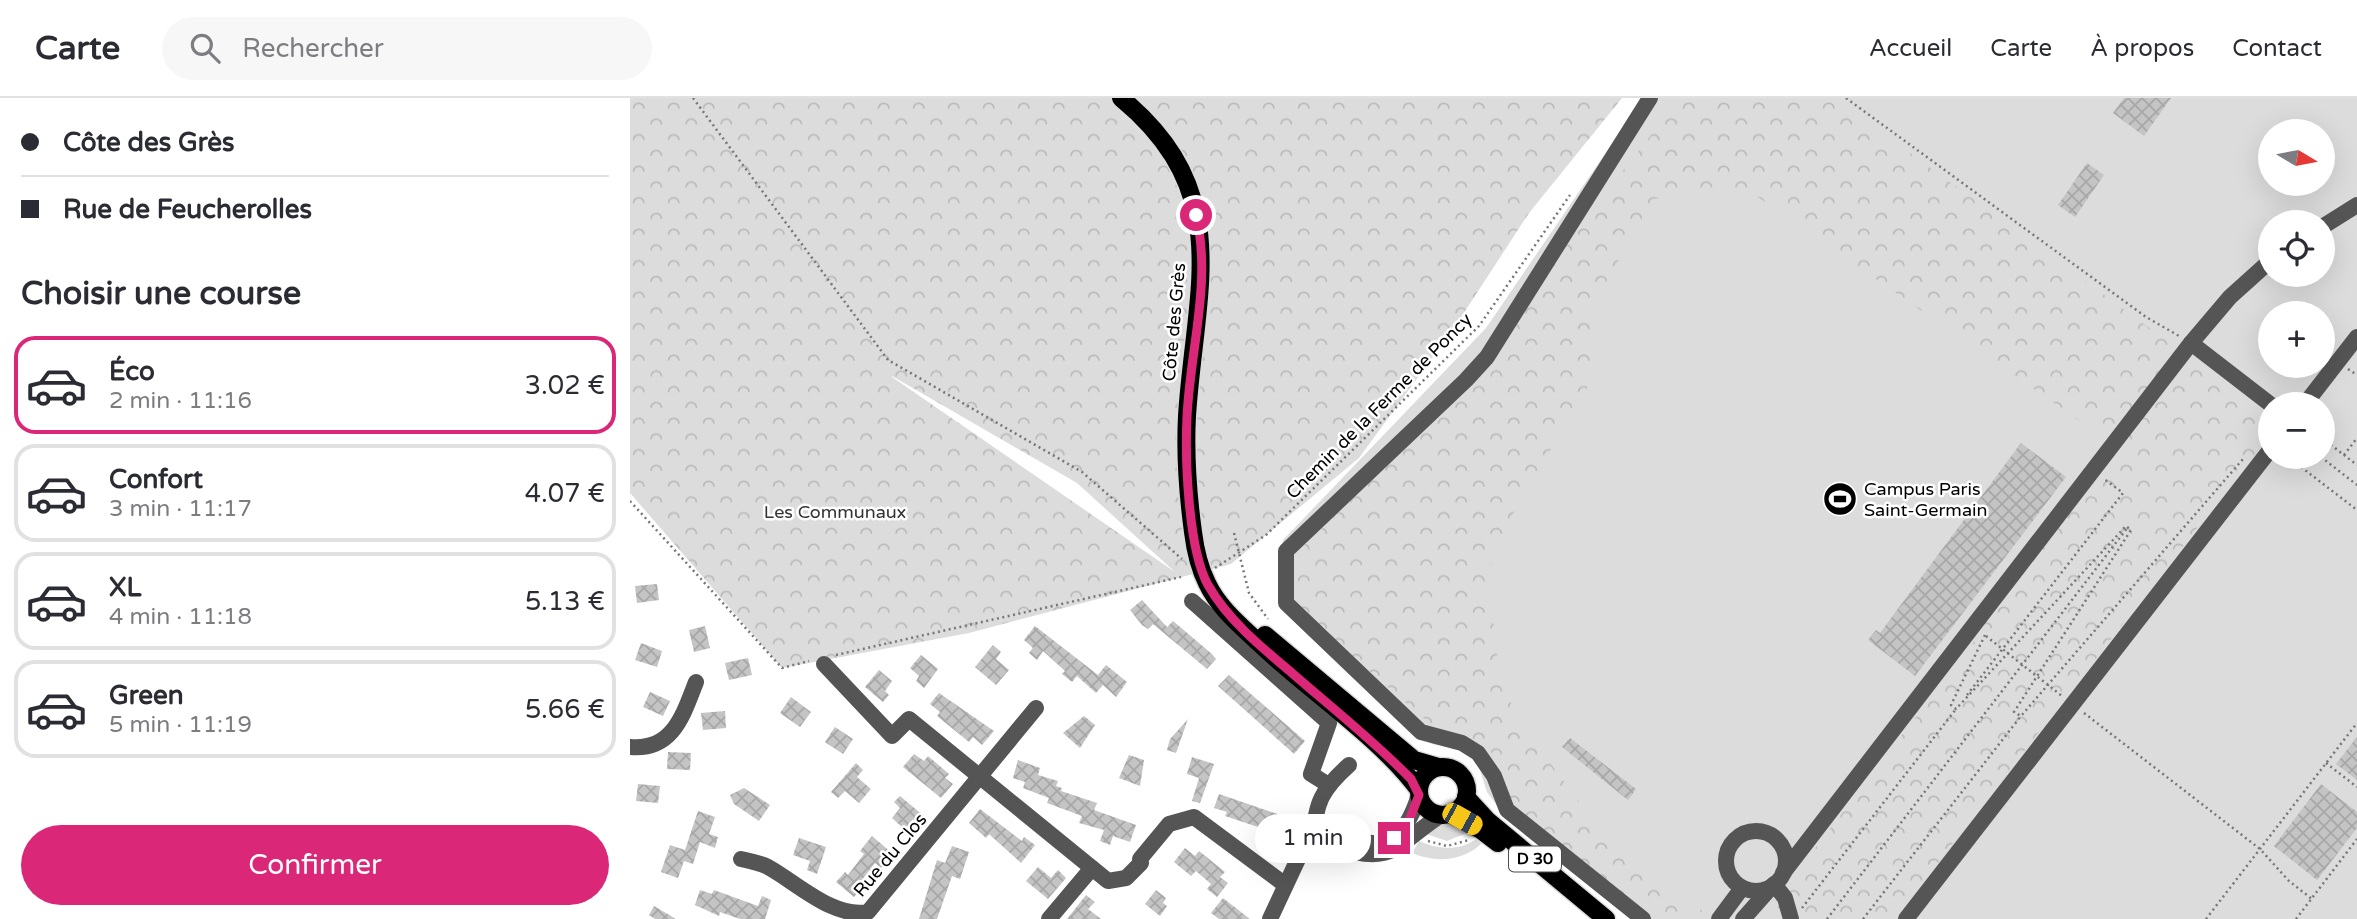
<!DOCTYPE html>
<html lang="fr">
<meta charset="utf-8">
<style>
:root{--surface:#fff;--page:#f7f7f7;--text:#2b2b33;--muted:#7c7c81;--line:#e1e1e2;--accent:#db2777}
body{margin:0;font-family:"Varela Round",sans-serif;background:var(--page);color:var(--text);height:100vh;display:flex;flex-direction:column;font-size:26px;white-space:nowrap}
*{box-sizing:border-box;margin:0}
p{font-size:23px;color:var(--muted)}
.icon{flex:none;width:38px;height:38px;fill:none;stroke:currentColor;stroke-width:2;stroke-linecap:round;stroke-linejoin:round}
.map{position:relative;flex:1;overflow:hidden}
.panel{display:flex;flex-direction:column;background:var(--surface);width:630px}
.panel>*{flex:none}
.hud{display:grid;align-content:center;height:154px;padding:0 21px;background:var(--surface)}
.needle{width:46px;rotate:100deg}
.buttons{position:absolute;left:1628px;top:21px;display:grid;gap:14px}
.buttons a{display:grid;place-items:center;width:77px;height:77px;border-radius:50%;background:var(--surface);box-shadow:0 7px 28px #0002;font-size:35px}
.end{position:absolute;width:32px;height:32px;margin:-16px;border:9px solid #db2777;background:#fff;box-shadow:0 0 0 4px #fff}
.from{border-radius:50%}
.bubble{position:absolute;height:49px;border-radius:24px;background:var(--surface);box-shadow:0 7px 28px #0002;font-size:23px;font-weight:600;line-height:49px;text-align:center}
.car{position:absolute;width:21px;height:42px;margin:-21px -10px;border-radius:9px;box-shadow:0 0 5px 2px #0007;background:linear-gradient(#f5c518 24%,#345 0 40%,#f5c518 0 76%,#345 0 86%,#f5c518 0)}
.hud b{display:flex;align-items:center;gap:24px;height:66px;font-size:26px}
.hud b+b{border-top:2px solid var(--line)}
.hud i{width:18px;height:18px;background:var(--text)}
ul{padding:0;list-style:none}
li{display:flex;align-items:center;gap:21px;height:98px;margin:0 14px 10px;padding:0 7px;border:4px solid var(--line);border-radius:21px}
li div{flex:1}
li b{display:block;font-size:26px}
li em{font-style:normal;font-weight:600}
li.active{border-color:var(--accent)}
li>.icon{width:63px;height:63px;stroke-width:1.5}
h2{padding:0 21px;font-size:32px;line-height:84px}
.button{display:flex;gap:14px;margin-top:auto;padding:14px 21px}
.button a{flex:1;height:80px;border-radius:42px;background:var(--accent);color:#fff;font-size:28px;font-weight:600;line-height:80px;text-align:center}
header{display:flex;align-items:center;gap:42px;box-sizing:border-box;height:98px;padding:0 35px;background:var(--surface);border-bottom:2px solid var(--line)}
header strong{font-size:33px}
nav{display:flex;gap:38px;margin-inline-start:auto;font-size:24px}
.search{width:490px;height:63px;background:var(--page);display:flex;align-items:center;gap:18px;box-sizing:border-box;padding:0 24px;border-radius:38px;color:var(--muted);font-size:26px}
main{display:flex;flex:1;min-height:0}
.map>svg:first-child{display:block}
.green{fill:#dcdcdc;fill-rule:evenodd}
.forest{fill:url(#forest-crowns);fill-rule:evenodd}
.building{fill:url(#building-cross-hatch)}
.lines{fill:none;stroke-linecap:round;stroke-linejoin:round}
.major-casing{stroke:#dbdbdb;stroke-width:21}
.path{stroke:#777;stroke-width:2.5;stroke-dasharray:2 3.5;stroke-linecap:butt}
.minor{stroke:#555;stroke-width:16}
.major{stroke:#000;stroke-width:18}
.route{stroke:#db2777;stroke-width:9}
.labels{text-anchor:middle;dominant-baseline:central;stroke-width:5;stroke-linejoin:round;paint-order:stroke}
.shield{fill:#fff;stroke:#4c4c4c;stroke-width:2}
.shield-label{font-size:16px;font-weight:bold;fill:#000}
.street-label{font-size:18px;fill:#000;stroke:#fff}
.poi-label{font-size:18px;fill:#000;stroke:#fff;text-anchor:start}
.park-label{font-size:18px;fill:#333;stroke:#fff}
</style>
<header>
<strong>Carte</strong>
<div class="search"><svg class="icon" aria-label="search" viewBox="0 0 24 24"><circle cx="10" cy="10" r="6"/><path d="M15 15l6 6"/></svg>Rechercher</div>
<nav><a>Accueil</a><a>Carte</a><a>À propos</a><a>Contact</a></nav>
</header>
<main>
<section class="panel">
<div class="hud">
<b><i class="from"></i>Côte des Grès</b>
<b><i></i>Rue de Feucherolles</b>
</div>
<h2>Choisir une course</h2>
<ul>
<li class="active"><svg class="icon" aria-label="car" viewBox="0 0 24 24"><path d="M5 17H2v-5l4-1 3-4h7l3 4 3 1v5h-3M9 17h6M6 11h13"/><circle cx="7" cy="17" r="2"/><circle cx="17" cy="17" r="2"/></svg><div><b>Éco</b><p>2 min · 11:16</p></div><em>3.02 €</em></li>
<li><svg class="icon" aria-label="car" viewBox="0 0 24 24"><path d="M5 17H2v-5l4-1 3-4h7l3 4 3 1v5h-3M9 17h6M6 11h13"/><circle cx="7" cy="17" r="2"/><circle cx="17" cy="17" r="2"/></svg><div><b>Confort</b><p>3 min · 11:17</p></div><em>4.07 €</em></li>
<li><svg class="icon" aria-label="car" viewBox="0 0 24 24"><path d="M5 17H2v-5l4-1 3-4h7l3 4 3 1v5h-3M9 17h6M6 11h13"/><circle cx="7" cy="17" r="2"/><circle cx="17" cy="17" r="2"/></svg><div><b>XL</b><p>4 min · 11:18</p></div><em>5.13 €</em></li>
<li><svg class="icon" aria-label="car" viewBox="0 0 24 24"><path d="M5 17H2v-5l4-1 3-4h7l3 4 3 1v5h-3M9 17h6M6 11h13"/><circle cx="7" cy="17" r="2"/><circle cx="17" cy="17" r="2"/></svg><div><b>Green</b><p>5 min · 11:19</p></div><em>5.66 €</em></li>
</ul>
<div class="button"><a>Confirmer</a></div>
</section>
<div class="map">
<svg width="1727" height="821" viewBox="0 0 1727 821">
<defs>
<pattern id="forest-crowns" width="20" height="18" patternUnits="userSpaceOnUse" patternTransform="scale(1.75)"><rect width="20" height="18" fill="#dcdcdc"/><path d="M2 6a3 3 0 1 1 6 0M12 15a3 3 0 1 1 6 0" fill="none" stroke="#bbb"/></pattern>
<pattern id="building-cross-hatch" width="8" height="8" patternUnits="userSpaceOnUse" patternTransform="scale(1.75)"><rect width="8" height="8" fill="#c4c4c4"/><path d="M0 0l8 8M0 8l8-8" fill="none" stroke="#a7a7a7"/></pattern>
</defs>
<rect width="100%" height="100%" fill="#fff"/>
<g class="green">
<path d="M 1013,0 L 1727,0 L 1727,821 L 1004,821 L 868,709 L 857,694 L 847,663 L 833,652 L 802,646 L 778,631 L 650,498 L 653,442 L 856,230 ZM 1640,33 L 1692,33 L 1692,86 L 1640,86 ZM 1640,124 L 1692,124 L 1692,177 L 1640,177 ZM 1640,215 L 1692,215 L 1692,268 L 1640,268 ZM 1640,306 L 1692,306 L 1692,359 L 1640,359 Z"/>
<path d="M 814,723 L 829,724 L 839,734 L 817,743 L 793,735 Z"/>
<path d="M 851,737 L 856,741 C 837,763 807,766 782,755 L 789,743 C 809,752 834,754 851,737 Z"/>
</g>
<g class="forest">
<path d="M 0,0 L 992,0 L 899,115 L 824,230 L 729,360 L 601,466 L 339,535 L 152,570 L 0,395 ZM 262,278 L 447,385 L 545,474 L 262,279 Z"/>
<path d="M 1050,0 L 1205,0 L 1640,318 L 1640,336 L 1264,821 L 1142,821 L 1160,783 L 1345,542 L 1354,549 L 1363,533 L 1353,526 L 1483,346 L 1119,93 L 1023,101 L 961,211 L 960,285 L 884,414 L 862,461 L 852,495 L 865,530 L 868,569 L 883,611 L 928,676 L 957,714 L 1008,765 L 1083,821 L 1022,821 L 1005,809 L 877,701 L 862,655 L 805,630 L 669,512 L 660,501 L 663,458 L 829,299 L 928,156 Z"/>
</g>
<g class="building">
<path d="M 1494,0 L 1541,0 L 1514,38 L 1483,15 Z"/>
<path d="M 1457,65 L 1474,77 L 1445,119 L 1428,107 Z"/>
<path d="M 1391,345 L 1436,379 L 1285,578 L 1238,542 L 1246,532 L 1250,535 Z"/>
<path d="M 27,486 L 29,502 L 7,505 L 5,488 Z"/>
<path d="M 512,502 L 537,529 L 543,523 L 582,556 L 586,561 L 577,571 L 523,526 L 518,531 L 512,527 L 500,512 Z"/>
<path d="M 75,528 L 80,550 L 64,554 L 59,532 Z"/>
<path d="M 405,528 L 468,577 L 476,567 L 497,584 L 486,599 L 473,587 L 466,595 L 447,578 L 442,584 L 432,576 L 435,573 L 413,553 L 407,562 L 399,555 L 403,550 L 394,542 Z"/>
<path d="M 11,545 L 32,553 L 27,569 L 5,562 Z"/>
<path d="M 363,547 L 371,554 L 366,561 L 379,572 L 366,587 L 345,569 Z"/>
<path d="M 291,557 L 308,571 L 294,590 L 286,583 L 289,578 L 280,570 Z"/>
<path d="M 118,560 L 122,577 L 99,582 L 95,565 Z"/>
<path d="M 249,572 L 262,583 L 255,593 L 259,597 L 253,604 L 235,589 Z"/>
<path d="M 599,577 L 675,643 L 664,656 L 588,588 Z"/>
<path d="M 20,594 L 40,603 L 33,618 L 13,609 Z"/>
<path d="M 309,595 L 364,633 L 352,647 L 343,639 L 339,644 L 307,618 L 310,614 L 300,606 Z"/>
<path d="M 161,599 L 181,614 L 170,629 L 150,615 Z"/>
<path d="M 95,613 L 96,630 L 73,632 L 71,615 Z"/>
<path d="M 454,618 L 465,627 L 450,650 L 433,635 Z"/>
<path d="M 558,621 L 546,655 L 537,652 L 540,641 Z"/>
<path d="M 205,629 L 223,641 L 213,656 L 195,644 Z"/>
<path d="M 1727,639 L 1727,682 L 1706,666 Z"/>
<path d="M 940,640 L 1006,691 L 998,702 L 932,649 Z"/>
<path d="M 38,654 L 61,655 L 60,672 L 37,671 Z"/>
<path d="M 284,656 L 294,663 L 298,658 L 319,676 L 315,680 L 323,686 L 311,700 L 273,669 Z"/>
<path d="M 499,657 L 514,662 L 510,688 L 489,680 Z"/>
<path d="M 562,659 L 584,666 L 570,705 L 562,703 L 569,680 L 557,676 Z"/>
<path d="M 388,662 L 410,670 L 408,677 L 428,683 L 426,688 L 432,690 L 431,693 L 467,705 L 464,712 L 506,727 L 500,744 L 483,738 L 480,747 L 470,743 L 474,732 L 449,725 L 452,718 L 417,705 L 419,700 L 393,690 L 395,684 L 383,680 Z"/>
<path d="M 226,665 L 233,672 L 227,679 L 241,691 L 229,705 L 215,693 L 208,700 L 201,694 Z"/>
<path d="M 8,686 L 30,688 L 28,705 L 6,703 Z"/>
<path d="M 1691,686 L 1727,714 L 1727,730 L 1687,782 L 1644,748 Z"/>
<path d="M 114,690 L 140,707 L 129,723 L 104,706 L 100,697 Z"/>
<path d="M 589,696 L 656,719 L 647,746 L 636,742 L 640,733 L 595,718 L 597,714 L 584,710 Z"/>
<path d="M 270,698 L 294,718 L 287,726 L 283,721 L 275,732 L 262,720 L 270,710 L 264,704 Z"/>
<path d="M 350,711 L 392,743 L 394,739 L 405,747 L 391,765 L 359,736 L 356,740 L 339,725 Z"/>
<path d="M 68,713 L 85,719 L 79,736 L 88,739 L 85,750 L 70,744 L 63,766 L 54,763 L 48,780 L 31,774 L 40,747 L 55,752 Z"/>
<path d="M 242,738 L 263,756 L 251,770 L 245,765 L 229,786 L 232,789 L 224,799 L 206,784 L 215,774 L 218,777 L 234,756 L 230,753 Z"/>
<path d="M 169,740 L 196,749 L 187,776 L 177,772 L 180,763 L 163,757 Z"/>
<path d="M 322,748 L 339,754 L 330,781 L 322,778 L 307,821 L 289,821 L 307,762 L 315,765 Z"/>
<path d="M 555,750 L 565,758 L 569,753 L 595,774 L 590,779 L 598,785 L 587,799 L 577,791 L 581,786 L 566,773 L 561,778 L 544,764 Z"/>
<path d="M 408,769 L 421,780 L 428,772 L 436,780 L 418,801 L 396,783 Z"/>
<path d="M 70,792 L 82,796 L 84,792 L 128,808 L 132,798 L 141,802 L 135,821 L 110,821 L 90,814 L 89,818 L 65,807 Z"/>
<path d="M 526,792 L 536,800 L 533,805 L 537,808 L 530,818 L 515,806 Z"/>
<path d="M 456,797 L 465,804 L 458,811 L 471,821 L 437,821 Z"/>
<path d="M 593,800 L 620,821 L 589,821 L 581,815 Z"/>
<path d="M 24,808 L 46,821 L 25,821 L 19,817 Z"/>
</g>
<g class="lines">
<g class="major-casing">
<g id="major">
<path d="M 491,0 C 606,95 565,191 557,318 C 555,356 558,397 563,434 C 565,450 570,471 577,485 C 588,509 610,527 629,545 C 678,592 749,638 789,692"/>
<path d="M 635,537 L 784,662 L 808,669"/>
<circle cx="813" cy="693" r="24"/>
<path d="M 836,699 L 858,723 L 976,821"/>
<path d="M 820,716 L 851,732 L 868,745"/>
</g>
</g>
<g class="path">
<path d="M 63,0 L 258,262 L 452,374 L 552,461"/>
<path d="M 1216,0 L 1516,219 L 1549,238"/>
<path d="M 1718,271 L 1727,277"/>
<path d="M 1692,340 L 1727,367"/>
<path d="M 1714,357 L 1727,340"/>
<path d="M 1658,359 L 1727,412"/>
<path d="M 1691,359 L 1727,387"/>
<path d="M 0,403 L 152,570 L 179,563"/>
<path d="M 604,435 L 619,495 L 638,521"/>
<path d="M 585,470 L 636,437 L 849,228 L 940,97"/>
<path d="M 1355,537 L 1321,607 L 1326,611 L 1496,428 L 1501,432 L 1384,614 L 1391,618 L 1613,361"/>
<path d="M 1356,538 L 1432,598"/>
<path d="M 206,557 L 551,479"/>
<path d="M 1337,597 L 1493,395 L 1473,380"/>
<path d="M 1454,615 L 1630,751 L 1659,783 L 1682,801"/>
<path d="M 1696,665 L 1727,689"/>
<path d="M 798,743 L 817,748 L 839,742"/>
<path d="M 1172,810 L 1326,611"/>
<path d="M 1197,821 L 1498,429"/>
<path d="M 1233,821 L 1391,618"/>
<path d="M 1576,821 L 1727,625"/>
<path d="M 1666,821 L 1727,741"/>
</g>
<g class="minor">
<path d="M 1692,129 L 1727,107"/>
<path d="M 1561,245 L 1640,306"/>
<path d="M 1675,306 L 1727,239"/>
<path d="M 562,503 L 699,625 L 681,676 L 697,686"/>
<path d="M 194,566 L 262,638 L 279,621 L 478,783 L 496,780 L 511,765 L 510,761 L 539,726 L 564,719 L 654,786"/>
<path d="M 0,649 C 43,653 53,617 66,584"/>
<circle cx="1126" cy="763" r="30"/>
<path d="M 683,742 C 685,705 692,691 719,667"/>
<path d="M 706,748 C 762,770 768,745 811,717"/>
<path d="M 111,761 C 120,763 130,765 138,769 C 167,785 204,821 238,814 L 406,610"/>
<path d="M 1153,775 L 1561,245 L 1600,199 L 1640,163"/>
<path d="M 419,821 L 462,770"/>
<path d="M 640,821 L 675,746 C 721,720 761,785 789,697"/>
<path d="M 1013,821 L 877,712 L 864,678 L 848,655 L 832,645 L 791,634 L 656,505 L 656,453 L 836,282 L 857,259 L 1020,0"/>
<path d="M 1089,821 L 1112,790"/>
<path d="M 1113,821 L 1144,786 L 1155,800 L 1161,821"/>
<path d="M 1276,821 L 1640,352"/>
</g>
<use href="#major" class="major"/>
</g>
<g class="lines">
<path class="route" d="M 566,117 C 582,183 560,252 557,319 C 555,360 558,451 578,487 C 598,522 631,549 662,575 C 702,610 744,643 781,681 L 789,697 L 777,728 L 764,740"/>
</g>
<defs>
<g id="stadium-disc" transform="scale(1.75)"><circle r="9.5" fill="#000" stroke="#fff"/><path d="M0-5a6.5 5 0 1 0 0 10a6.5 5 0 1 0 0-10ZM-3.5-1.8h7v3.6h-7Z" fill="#fff"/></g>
</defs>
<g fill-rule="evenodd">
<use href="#stadium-disc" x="1210" y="401"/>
</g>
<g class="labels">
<rect class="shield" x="879" y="748.5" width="52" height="25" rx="5"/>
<g class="shield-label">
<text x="905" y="761">D 30</text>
</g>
<g class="street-label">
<text transform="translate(544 224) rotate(-85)">Côte des Grès</text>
<text transform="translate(749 308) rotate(-45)">Chemin de la Ferme de Poncy</text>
<text transform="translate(260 757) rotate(-50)">Rue du Clos</text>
</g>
<g class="poi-label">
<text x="1234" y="391">Campus Paris<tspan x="1234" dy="21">Saint-Germain</tspan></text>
</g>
<g class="park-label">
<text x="205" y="414">Les Communaux</text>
</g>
</g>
</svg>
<div class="buttons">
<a><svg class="needle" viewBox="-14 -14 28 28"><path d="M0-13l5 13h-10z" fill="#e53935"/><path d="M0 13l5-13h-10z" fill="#7c7c81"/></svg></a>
<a><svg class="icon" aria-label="locate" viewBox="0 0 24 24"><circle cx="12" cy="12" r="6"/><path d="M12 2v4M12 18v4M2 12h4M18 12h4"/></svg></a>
<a>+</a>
<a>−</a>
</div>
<i class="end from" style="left:566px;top:117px"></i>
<i class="end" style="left:764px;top:740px"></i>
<div class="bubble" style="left:625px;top:716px;width:116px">1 min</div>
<i class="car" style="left:832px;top:721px;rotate:119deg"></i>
</div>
</main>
